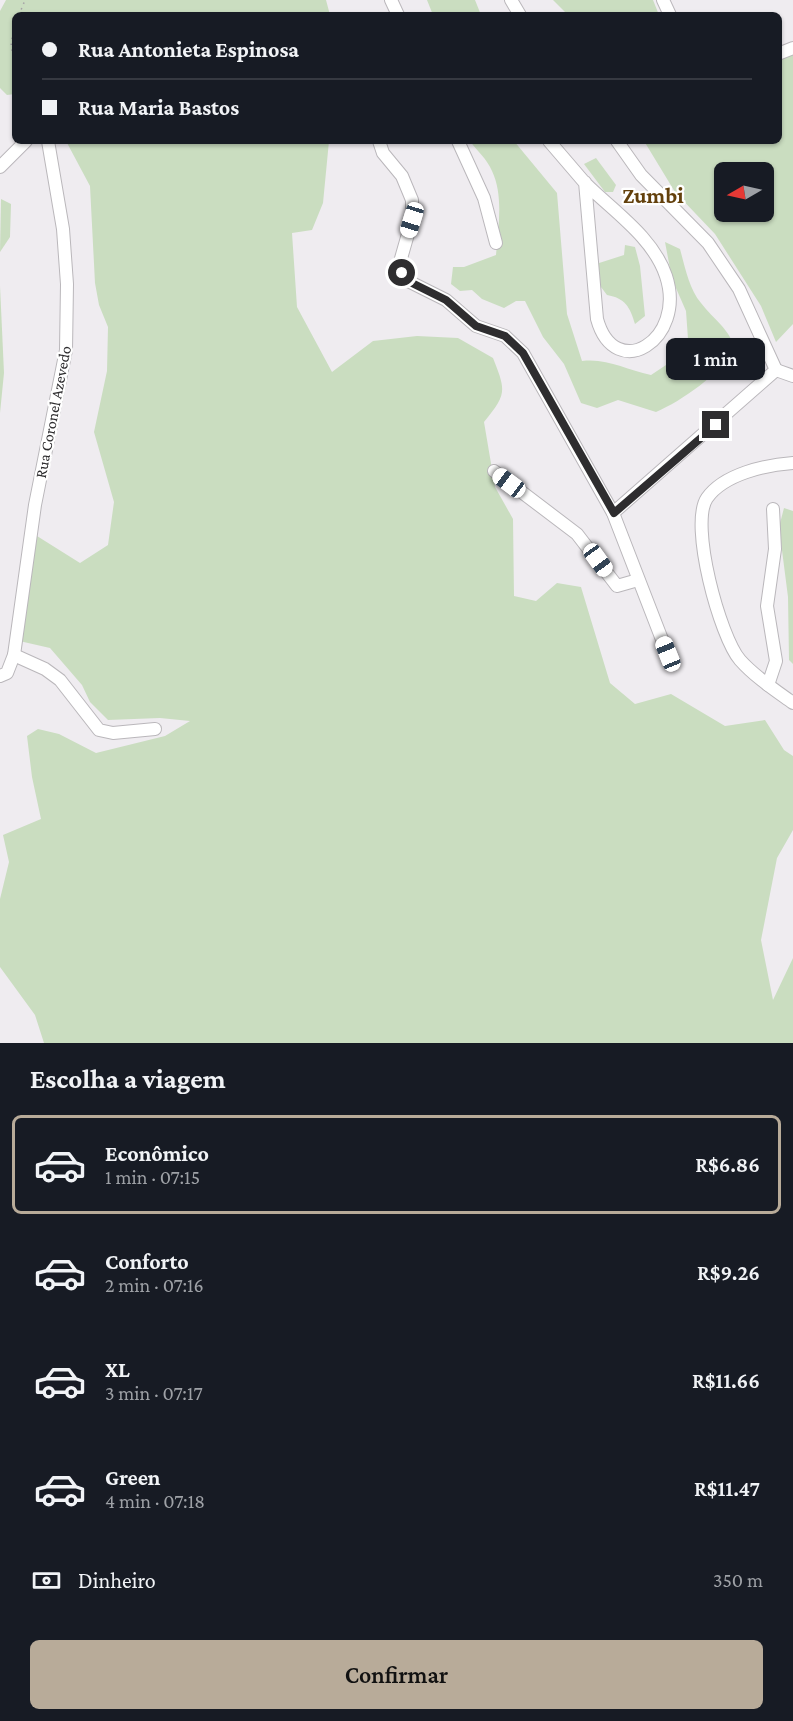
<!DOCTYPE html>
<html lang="pt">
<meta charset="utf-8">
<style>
:root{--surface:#171b24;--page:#20242c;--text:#f1f3f6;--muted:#9ea1a6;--line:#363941;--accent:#b8ab99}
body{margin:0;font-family:"Crimson Pro",serif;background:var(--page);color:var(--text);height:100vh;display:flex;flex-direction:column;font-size:22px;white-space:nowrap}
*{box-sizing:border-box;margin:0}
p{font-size:20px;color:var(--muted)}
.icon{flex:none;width:33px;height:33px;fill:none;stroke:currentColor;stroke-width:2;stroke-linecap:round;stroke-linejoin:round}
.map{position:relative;height:1043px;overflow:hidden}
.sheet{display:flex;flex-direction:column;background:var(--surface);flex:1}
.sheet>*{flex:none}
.top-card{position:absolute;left:12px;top:12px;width:770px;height:132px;border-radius:9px;box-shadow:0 2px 4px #0004;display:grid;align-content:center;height:132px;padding:0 30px;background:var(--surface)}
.needle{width:39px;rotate:261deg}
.tools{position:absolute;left:714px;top:162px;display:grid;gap:12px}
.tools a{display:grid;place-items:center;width:60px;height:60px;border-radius:9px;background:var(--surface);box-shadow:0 2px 4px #0004;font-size:30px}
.end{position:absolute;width:27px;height:27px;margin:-14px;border:8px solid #2e2d2f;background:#fff;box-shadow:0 0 0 3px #fff}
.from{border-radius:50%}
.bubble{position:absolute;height:42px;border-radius:9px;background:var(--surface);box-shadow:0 2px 4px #0004;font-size:20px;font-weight:600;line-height:42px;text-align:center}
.car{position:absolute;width:18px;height:36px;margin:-18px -9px;border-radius:8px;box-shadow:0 0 4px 2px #0007;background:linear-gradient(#fff 24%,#345 0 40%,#fff 0 76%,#345 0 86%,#fff 0)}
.top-card b{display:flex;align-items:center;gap:21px;height:57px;font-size:22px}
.top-card b+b{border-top:2px solid var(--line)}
.top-card i{width:15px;height:15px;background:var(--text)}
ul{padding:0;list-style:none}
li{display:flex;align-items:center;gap:18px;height:99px;margin:0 12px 9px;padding:0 18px;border:3px solid transparent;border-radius:9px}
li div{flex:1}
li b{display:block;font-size:22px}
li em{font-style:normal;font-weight:600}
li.current{border-color:var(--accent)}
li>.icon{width:54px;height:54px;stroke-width:1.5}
h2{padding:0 30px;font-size:27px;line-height:72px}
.pay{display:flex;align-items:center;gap:15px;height:66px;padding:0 30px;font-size:22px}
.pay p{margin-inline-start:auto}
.primary-button{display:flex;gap:12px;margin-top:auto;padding:12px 30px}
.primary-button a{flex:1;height:69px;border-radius:9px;background:var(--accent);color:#111;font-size:24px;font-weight:600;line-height:69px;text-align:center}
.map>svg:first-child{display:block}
.green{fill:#caddc0;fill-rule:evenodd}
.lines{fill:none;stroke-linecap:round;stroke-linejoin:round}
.minor-casing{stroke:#bab7bb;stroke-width:14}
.path{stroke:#a4a1a5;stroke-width:1.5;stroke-dasharray:1.5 4.5;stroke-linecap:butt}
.minor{stroke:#fff;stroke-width:12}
.route{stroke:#2e2d2f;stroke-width:8}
.labels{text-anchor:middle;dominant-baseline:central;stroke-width:4.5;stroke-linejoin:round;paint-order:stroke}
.street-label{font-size:16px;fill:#2e2d2f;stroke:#fff}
.district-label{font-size:22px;font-weight:bold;fill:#63400c;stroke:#fff}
</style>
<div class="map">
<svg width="793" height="1043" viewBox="0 0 793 1043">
<rect width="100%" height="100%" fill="#efecf0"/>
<g class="green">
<path d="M 6,0 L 326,0 L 330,15 L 15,15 L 15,94 L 7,95 L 0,88 L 0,11 Z"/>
<path d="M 427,0 L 475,0 L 481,15 L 433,15 Z"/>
<path d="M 553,0 L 653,0 L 659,15 L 568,15 Z"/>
<path d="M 793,49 L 793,324 L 776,342 L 761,306 L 715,234 L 675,192 L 644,141 L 778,141 L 779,55 ZM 724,172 L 764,172 L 764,212 L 724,212 Z"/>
<path d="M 66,141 L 329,141 L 323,203 L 312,230 L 292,233 L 297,307 L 332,372 L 373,341 L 417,336 L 458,338 L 493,358 C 506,391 507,394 484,422 L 495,487 L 513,519 L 514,596 L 536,601 L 557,583 L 581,587 L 610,683 L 635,704 L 671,694 L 725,726 L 765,720 L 784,750 L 793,756 L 793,830 L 777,858 L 761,940 L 773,1000 L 793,958 L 793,1043 L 44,1043 L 35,1015 L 0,967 L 0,899 L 9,862 L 3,835 L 41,819 L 32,777 L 27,736 L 38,729 L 59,734 L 96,753 L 165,736 L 190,721 L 160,718 L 108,720 L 90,702 L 82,685 L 50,648 L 15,640 L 37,536 L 80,563 L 108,545 L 114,502 L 94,432 L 107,371 L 108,327 L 99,305 L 95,283 L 90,186 Z"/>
<path d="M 470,141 L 514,141 L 557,193 L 567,314 L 582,361 C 608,358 626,370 651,375 L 672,361 L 688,339 L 686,311 L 672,279 L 665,242 L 680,249 C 685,267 689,289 701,303 C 714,320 729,328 735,349 C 721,373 682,401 656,412 L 618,400 L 597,408 L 581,403 L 564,364 L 543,337 L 525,301 L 516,301 L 504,308 L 482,299 L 472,290 L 460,291 L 451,284 L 453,267 L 464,267 L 496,255 C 498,229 504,196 492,171 C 487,159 477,151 470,141 Z"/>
<path d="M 596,158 L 616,185 L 613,192 L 605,192 L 584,164 Z"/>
<path d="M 1,199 L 11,204 L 10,237 L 0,252 Z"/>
<path d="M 625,245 L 635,247 L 640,266 L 645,316 L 635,324 C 630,307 625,298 607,295 L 598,283 L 596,264 L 624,255 Z"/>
<path d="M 0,286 L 4,373 L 0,413 Z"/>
<path d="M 784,508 L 793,511 L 793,664 L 789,660 L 788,597 L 779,527 Z"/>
</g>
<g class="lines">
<g class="minor-casing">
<g id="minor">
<path d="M 391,0 L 398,15"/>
<path d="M 511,0 L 520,15"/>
<path d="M 663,0 L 670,15"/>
<path d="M 778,54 L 793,48"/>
<path d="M 379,141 L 383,153 L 402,176 L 412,200 L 412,220 L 400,262 L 406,280 L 446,300 L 476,326 L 505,336 L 523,353 L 613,513 L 668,655"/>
<path d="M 458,141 L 484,198 L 496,243"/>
<path d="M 549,141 C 561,155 573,169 585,183 C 613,211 653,237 666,276 C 687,340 615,384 597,319 L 585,182"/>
<path d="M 617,141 L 641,175 L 708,243 L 739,289 L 776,370"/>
<path d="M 0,167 L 26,141"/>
<path d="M 776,370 L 793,376"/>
<path d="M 793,463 C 765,465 724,474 707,498 C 689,524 720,637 740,660 C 755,677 775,690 793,703"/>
<path d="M 494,471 L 577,534 L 617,586 L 638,580"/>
<path d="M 613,513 L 776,370"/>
<path d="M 14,655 L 45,669 L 60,680 L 99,730 L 113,733 L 155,729"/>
<path d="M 0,676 L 7,673 L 14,655 L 35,505 L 66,350 L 67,284 L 63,229 L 48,141"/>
<path d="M 768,685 L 776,661 L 767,606 L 775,549 L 773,509"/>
</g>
</g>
<g class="path">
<path d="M 19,15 L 25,0"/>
<path d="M 15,26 L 11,43 L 15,70"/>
</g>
<use href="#minor" class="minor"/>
</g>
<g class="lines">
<path class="route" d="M 402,273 L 406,280 L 446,300 L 476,326 L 505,336 L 523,353 L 614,513 L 716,425"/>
</g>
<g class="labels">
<g class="street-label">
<text transform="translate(53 412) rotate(-79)">Rua Coronel Azevedo</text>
</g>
<g class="district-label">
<text x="653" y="195">Zumbi</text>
</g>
</g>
</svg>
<div class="tools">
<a><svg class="needle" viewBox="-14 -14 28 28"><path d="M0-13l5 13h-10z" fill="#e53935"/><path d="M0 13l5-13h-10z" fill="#9ea1a6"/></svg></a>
</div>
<i class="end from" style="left:402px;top:273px"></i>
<i class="end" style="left:716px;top:425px"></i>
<div class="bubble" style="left:666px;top:338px;width:99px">1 min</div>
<i class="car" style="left:412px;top:220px;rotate:197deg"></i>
<i class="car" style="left:509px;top:483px;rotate:307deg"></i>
<i class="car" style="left:598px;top:560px;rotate:144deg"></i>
<i class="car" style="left:668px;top:654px;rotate:338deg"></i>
<div class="top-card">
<b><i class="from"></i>Rua Antonieta Espinosa</b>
<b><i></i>Rua Maria Bastos</b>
</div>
</div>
<section class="sheet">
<h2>Escolha a viagem</h2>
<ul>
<li class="current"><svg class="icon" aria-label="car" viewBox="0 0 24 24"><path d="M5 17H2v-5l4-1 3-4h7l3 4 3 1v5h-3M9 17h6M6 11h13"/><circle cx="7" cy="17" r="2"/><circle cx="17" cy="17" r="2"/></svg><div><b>Econômico</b><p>1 min · 07:15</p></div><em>R$6.86</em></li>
<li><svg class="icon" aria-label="car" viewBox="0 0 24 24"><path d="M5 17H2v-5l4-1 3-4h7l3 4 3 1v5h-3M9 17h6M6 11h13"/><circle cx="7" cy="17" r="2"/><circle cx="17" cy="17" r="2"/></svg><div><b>Conforto</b><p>2 min · 07:16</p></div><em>R$9.26</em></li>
<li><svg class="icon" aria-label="car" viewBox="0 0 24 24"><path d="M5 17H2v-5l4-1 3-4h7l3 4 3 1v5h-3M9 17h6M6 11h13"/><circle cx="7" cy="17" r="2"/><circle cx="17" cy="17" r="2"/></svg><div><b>XL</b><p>3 min · 07:17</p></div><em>R$11.66</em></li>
<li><svg class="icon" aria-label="car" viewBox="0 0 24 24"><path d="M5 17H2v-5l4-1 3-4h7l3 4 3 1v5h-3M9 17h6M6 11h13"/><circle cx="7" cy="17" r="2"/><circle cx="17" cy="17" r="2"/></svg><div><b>Green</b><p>4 min · 07:18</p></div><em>R$11.47</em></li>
</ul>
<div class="pay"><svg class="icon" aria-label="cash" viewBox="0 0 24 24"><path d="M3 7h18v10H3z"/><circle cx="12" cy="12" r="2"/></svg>Dinheiro<p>350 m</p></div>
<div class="primary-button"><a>Confirmar</a></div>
</section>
